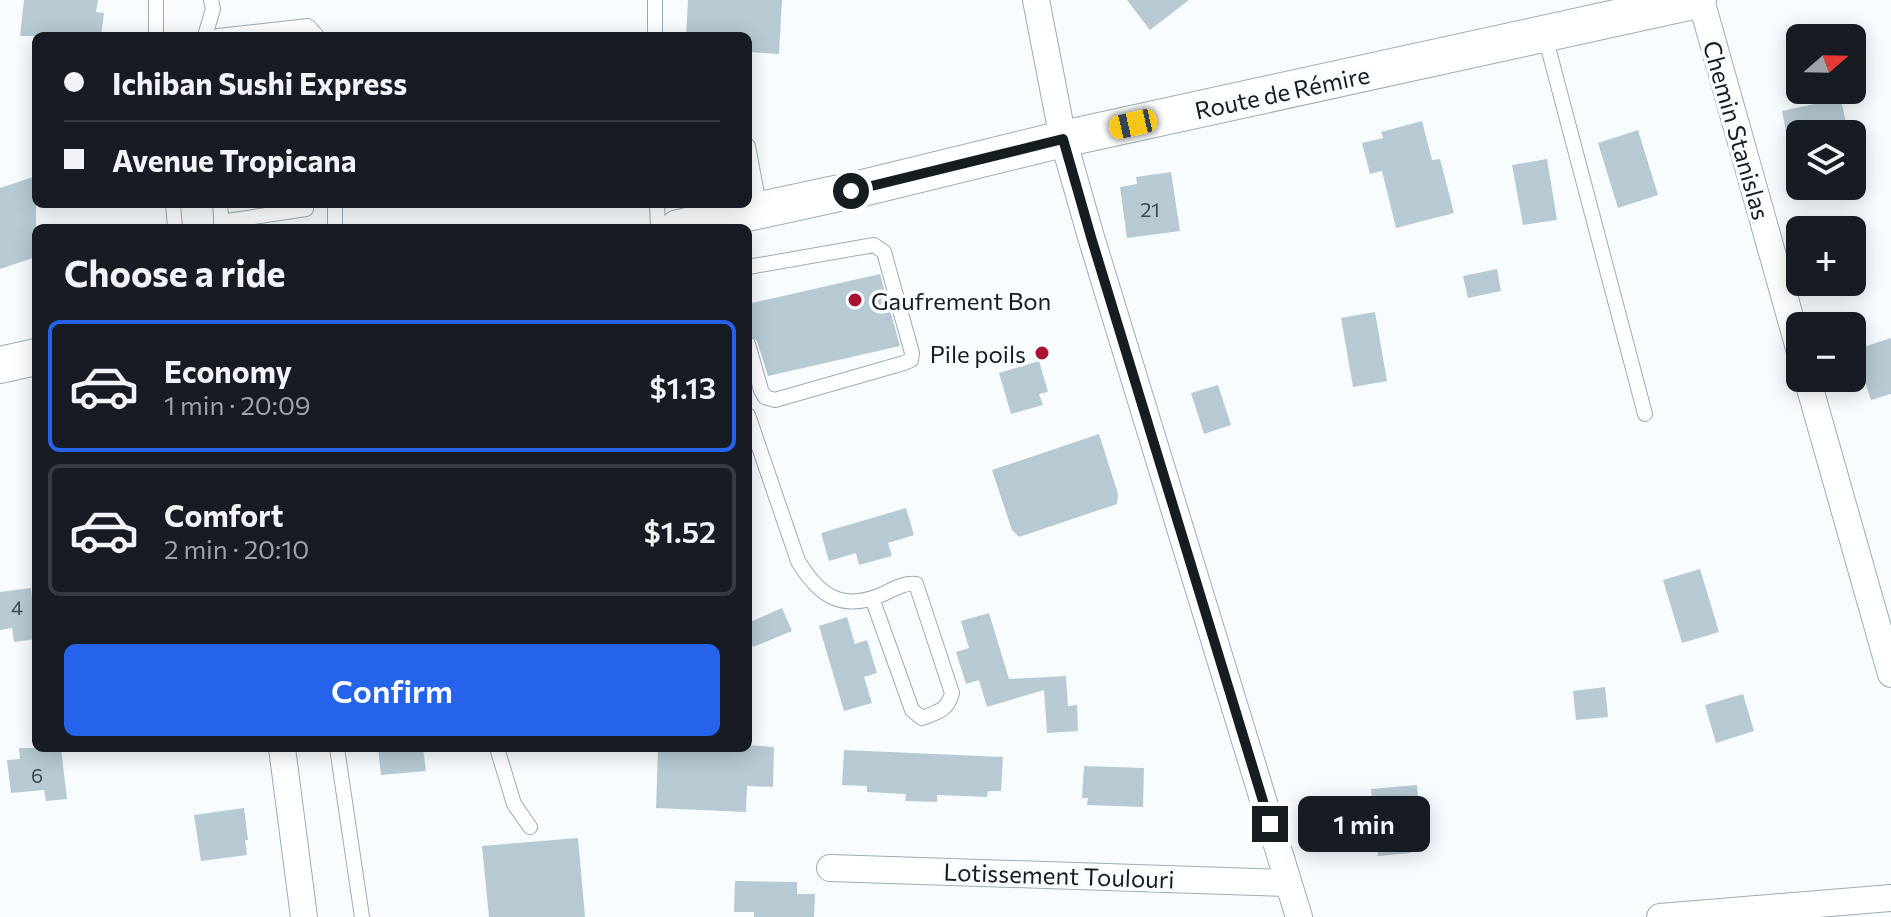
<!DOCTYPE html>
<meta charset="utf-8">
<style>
:root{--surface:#171b24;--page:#20242c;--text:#f1f3f6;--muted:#9ea1a6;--line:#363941;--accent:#2563eb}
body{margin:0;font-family:Commissioner,sans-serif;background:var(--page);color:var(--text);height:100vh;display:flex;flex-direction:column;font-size:30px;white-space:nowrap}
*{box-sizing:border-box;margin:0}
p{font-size:26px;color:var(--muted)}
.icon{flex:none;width:44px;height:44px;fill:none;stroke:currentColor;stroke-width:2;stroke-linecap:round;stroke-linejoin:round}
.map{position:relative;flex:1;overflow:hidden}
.drawer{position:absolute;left:32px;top:224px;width:720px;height:528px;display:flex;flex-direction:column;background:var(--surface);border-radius:12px;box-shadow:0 4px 20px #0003}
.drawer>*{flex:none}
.top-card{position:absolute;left:32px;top:32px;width:720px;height:176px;border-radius:12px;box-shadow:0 4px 20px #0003;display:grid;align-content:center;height:176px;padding:0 32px;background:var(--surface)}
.needle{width:52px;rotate:70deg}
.fabs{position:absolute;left:1786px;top:24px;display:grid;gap:16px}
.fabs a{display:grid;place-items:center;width:80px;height:80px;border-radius:12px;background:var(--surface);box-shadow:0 4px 20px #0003;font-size:40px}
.end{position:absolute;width:36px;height:36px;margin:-18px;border:10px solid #161d20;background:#fff;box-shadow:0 0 0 4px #fff}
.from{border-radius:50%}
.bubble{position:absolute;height:56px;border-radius:12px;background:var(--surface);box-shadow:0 4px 20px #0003;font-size:26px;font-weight:600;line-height:56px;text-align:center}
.car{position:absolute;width:24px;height:48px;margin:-24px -12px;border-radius:10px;box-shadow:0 0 6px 2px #0007;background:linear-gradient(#f5c518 24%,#345 0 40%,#f5c518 0 76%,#345 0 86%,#f5c518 0)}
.top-card b{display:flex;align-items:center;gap:28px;height:76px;font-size:30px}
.top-card b+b{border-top:2px solid var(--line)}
.top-card i{width:20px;height:20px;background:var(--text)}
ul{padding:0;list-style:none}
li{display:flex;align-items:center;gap:24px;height:132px;margin:0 16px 12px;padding:0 16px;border:4px solid var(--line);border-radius:12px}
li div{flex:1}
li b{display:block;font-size:30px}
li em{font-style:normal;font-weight:600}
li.on{border-color:var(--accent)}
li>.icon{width:72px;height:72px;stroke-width:1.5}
h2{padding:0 32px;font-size:36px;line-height:96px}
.button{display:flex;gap:16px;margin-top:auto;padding:16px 32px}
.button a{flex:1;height:92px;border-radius:12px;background:var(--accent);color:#fff;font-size:32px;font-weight:600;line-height:92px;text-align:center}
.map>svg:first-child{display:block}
.building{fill:#b7cad3}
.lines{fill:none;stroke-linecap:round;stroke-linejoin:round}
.lane-casing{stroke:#9badb7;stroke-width:16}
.street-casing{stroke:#9badb7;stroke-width:28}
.secondary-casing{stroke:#9badb7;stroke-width:38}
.lane{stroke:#fff;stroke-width:14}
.street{stroke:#fff;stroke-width:26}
.secondary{stroke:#fff;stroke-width:36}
.route{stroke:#161d20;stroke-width:10}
.poi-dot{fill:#a91231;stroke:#f8fcfe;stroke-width:3}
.labels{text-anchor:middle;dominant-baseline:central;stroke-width:7;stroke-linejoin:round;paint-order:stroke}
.number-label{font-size:20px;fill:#3e484d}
.street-label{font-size:24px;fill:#161d20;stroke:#f8fcfe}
.poi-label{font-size:24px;fill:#161d20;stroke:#f8fcfe;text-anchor:start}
</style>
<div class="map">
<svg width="1891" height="917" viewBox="0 0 1891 917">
<rect width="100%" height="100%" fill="#f8fcfe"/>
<g class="building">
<path d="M 24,0 L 98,0 L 96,12 L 104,13 L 101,36 L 20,36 Z"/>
<path d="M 688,0 L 782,0 L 779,54 L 748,52 L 748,36 L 686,36 Z"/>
<path d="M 1127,0 L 1189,0 L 1150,30 Z"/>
<path d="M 1811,90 L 1839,90 L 1846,123 L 1787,136 L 1782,111 L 1814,104 Z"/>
<path d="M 1422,121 L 1432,160 L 1440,159 L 1454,213 L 1396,228 L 1382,171 L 1370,174 L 1362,143 L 1383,138 L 1381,132 Z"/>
<path d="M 1638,130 L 1658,195 L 1618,208 L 1598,143 Z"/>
<path d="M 1547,159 L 1557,220 L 1523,225 L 1512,165 Z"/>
<path d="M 1171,172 L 1180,231 L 1127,238 L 1120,187 L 1137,184 L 1136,177 Z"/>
<path d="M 36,176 L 36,257 L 0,269 L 0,188 Z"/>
<path d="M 1497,269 L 1501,291 L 1468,298 L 1463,276 Z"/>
<path d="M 880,274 L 900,346 L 768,376 L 757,341 L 748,334 L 748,304 Z"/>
<path d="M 1375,312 L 1387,381 L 1353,387 L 1341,318 Z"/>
<path d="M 1891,338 L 1891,394 L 1871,400 L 1854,350 Z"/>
<path d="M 1039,361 L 1048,392 L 1039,394 L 1043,405 L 1011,414 L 999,373 Z"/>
<path d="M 1218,385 L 1231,425 L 1204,434 L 1191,393 Z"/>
<path d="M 1099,434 L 1118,494 L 1117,504 L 1019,537 L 1012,530 L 992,470 Z"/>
<path d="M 906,508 L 914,535 L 888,543 L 892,556 L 859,565 L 856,553 L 829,561 L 821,533 Z"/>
<path d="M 1700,569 L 1719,632 L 1682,643 L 1663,580 Z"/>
<path d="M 31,588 L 36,639 L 14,642 L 12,628 L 0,630 L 0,592 Z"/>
<path d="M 782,608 L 792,631 L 753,647 L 748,635 L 748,623 Z"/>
<path d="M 989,613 L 1009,679 L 1066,676 L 1068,706 L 1077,705 L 1078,731 L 1047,733 L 1044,690 L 987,707 L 979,680 L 966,684 L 956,652 L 969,648 L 961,621 Z"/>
<path d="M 847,617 L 855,644 L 867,640 L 877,673 L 864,677 L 872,703 L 844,711 L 819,626 Z"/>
<path d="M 1605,687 L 1608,717 L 1576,720 L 1573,691 Z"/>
<path d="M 1743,694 L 1754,731 L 1716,743 L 1705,705 Z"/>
<path d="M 748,745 L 774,747 L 773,787 L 747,786 L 746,812 L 656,808 L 658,748 L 748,748 Z"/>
<path d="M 19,748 L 61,748 L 67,799 L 46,801 L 44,790 L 11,793 L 7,760 L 20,759 Z"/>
<path d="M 378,748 L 423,748 L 426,771 L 381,775 Z"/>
<path d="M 844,750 L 1003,757 L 1001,791 L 988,791 L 987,797 L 937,795 L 937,802 L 905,801 L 906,794 L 867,792 L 867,786 L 842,785 Z"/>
<path d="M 1084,766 L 1144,768 L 1143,807 L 1087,805 L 1088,798 L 1082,798 Z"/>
<path d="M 1417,785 L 1421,830 L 1409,831 L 1411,853 L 1378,856 L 1371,789 Z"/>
<path d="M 244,808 L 248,840 L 245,840 L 247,855 L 201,861 L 194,815 Z"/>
<path d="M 578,838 L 585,917 L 489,917 L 482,846 Z"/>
<path d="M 735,881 L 797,882 L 797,894 L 815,894 L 814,917 L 754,917 L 754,912 L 734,912 Z"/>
</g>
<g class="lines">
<g class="lane-casing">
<g id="lane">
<path d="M 156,0 L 156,36"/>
<path d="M 655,0 L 655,36"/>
<path d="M 205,36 L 213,9 L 211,0"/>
<path d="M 218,36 L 308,26 L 317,36"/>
<path d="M 1545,36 L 1645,414"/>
<path d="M 748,146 L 760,210"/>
<path d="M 173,204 L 175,228"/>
<path d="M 220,204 L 222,228"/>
<path d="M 335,204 L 335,228"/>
<path d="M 657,204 L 658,228"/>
<path d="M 221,222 L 306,209"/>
<path d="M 748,267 L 874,245 L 884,252 L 912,353 L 911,360 L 904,363 L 775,400 L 765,397 L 761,390 L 748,344"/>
<path d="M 748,415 L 798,561 C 818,594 840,612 881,595 C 892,590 904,582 916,584 L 952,693 C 948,710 938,712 922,718 L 912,710 L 872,598"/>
<path d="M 337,748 L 362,917"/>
<path d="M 497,748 L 514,804 L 530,827"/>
</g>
</g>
<g class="street-casing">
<g id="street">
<path d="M 1036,0 L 1063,139 L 1091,237 L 1299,917"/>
<path d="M 1701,0 L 1800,352"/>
<path d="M 1807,378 L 1891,674"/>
<path d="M 282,748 L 304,917"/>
<path d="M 830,868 L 1288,883"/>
<path d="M 1660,917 L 1891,898"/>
</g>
</g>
<g class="secondary-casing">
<g id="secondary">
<path d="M 678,228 L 867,187 L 1063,139 L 1698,0"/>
<path d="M 0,365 L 36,357"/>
</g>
</g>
<use href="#lane" class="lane"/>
<use href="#street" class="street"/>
<use href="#secondary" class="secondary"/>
</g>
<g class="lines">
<path class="route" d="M 851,191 L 1063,139 L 1091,237 L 1270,824"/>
</g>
<g class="poi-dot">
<circle cx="855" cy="300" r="8"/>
<circle cx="1042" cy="353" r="8"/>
</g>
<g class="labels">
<g class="number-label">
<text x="1150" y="209">21</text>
<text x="17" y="607">4</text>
<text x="37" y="775">6</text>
</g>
<g class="street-label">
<text transform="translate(1282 92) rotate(-12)">Route de Rémire</text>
<text transform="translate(1737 130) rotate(74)">Chemin Stanislas</text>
<text transform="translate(1059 875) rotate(2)">Lotissement Toulouri</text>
</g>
<g class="poi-label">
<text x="871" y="300">Gaufrement Bon</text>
<text x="1026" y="353" text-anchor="end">Pile poils</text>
</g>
</g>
</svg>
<div class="fabs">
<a><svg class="needle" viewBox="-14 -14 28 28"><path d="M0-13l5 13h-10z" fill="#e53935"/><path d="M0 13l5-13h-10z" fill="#9ea1a6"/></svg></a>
<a><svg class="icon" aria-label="layers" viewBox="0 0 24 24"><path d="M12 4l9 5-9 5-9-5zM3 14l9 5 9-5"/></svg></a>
<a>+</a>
<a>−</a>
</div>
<i class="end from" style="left:851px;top:191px"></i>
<i class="end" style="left:1270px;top:824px"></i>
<div class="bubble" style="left:1298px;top:796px;width:132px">1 min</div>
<i class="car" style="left:1133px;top:124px;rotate:257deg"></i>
<div class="top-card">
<b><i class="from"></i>Ichiban Sushi Express</b>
<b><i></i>Avenue Tropicana</b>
</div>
<section class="drawer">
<h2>Choose a ride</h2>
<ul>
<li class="on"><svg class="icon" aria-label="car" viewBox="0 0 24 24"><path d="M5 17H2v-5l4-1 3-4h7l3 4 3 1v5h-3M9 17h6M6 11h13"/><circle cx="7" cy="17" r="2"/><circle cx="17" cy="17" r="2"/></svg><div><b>Economy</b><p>1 min · 20:09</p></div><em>$1.13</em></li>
<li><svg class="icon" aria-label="car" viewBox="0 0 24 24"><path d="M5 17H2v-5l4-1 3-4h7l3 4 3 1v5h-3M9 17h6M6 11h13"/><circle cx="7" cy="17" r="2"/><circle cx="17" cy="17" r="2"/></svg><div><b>Comfort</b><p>2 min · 20:10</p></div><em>$1.52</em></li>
</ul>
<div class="button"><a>Confirm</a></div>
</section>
</div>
